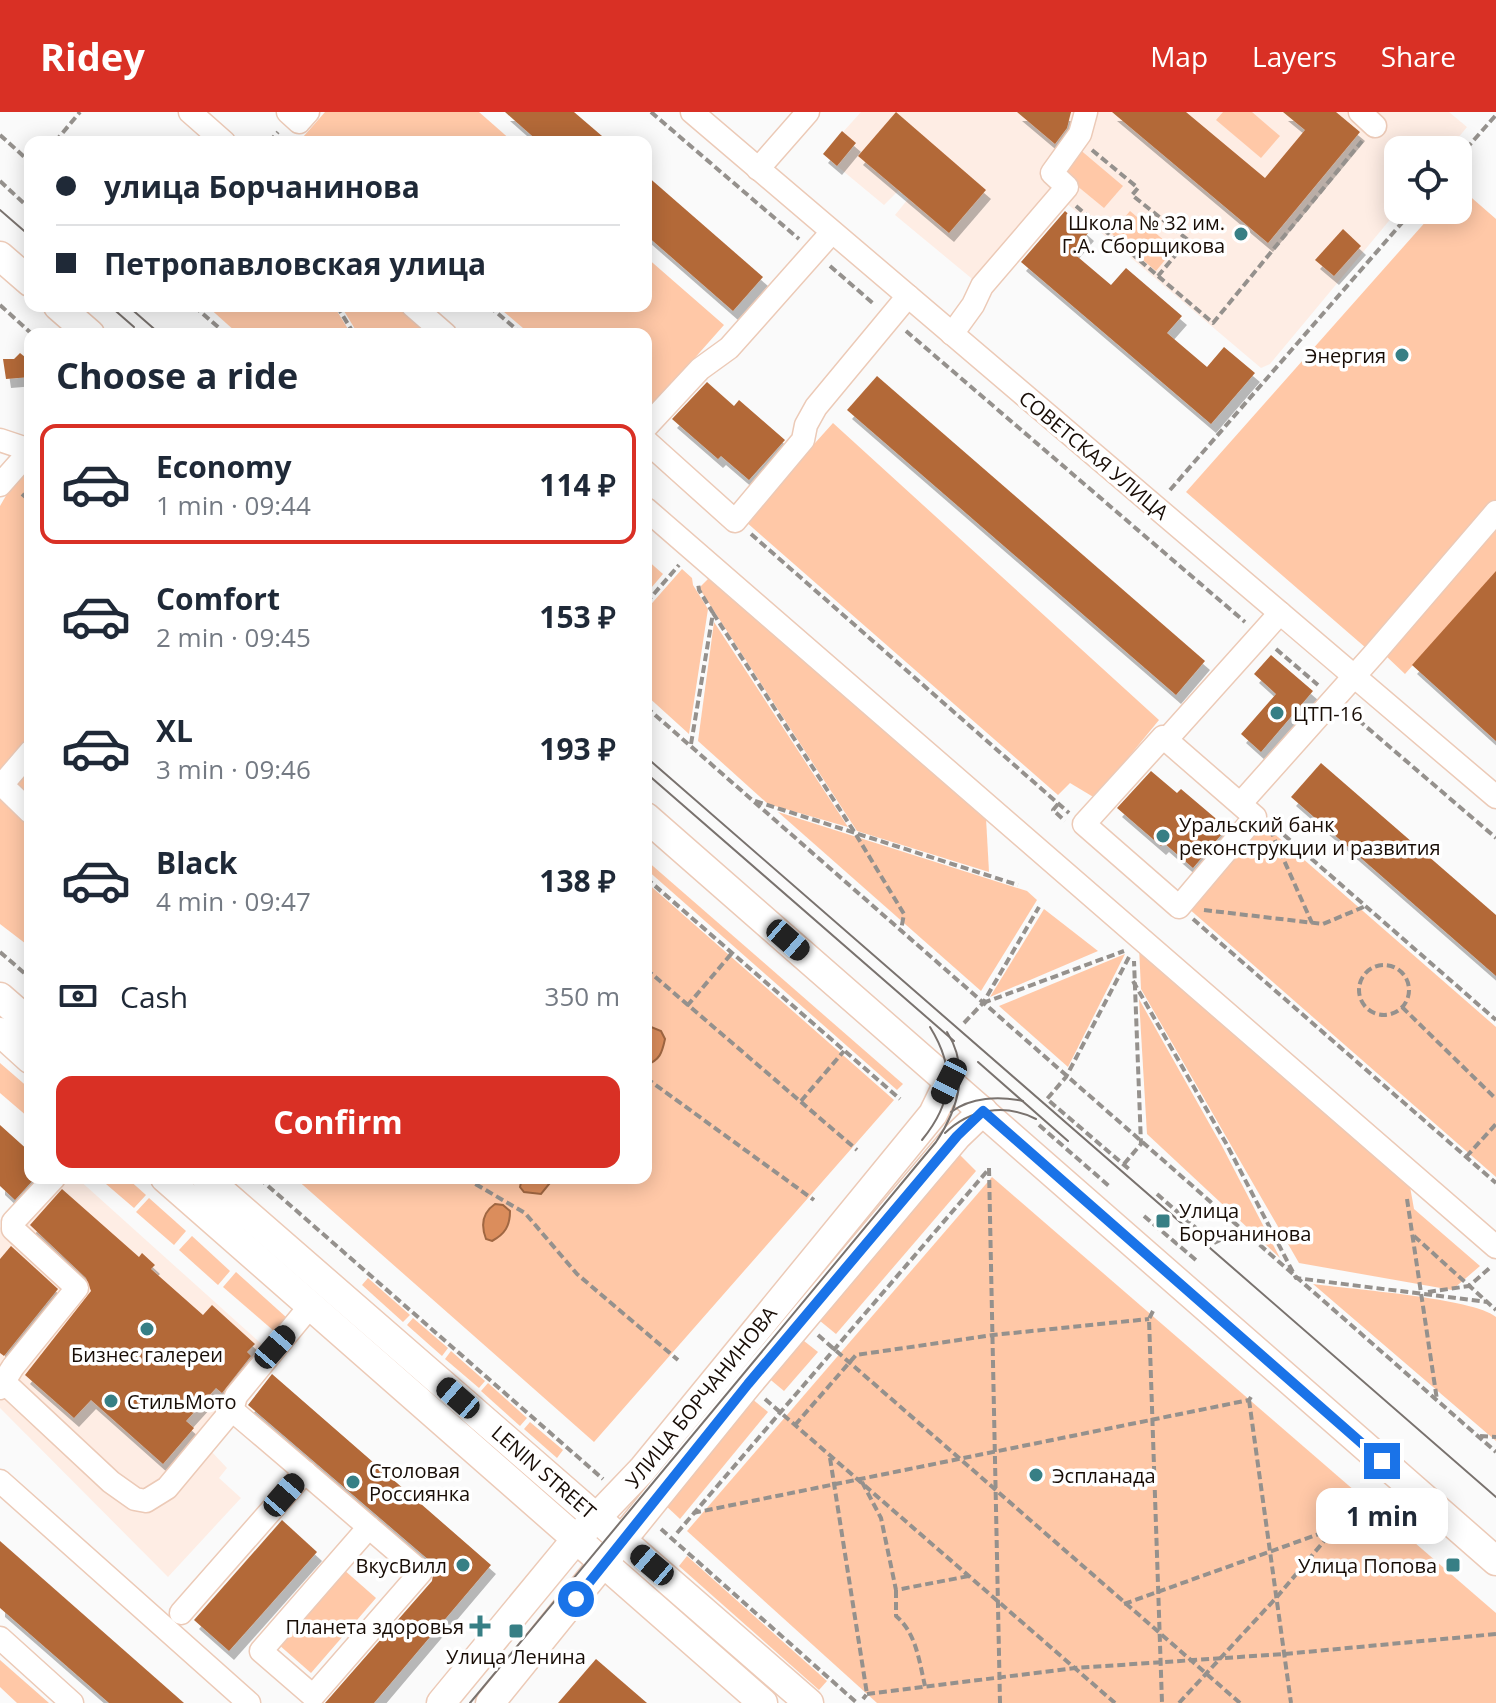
<!DOCTYPE html>
<meta charset="utf-8">
<style>
:root{--surface:#fff;--page:#f6f6f7;--text:#1f2937;--muted:#747a83;--line:#e0e1e3;--accent:#d93025}
body{margin:0;font-family:"Open Sans",sans-serif;background:var(--page);color:var(--text);height:100vh;display:flex;flex-direction:column;font-size:30px;white-space:nowrap}
*{box-sizing:border-box;margin:0}
p{font-size:26px;color:var(--muted)}
.icon{flex:none;width:44px;height:44px;fill:none;stroke:currentColor;stroke-width:2;stroke-linecap:round;stroke-linejoin:round}
.map{position:relative;flex:1;overflow:hidden}
.drawer{position:absolute;left:24px;top:216px;width:628px;height:856px;display:flex;flex-direction:column;background:var(--surface);border-radius:16px;box-shadow:0 4px 20px #0003}
.drawer>*{flex:none}
.guide{position:absolute;left:24px;top:24px;width:628px;height:176px;border-radius:16px;box-shadow:0 4px 20px #0003;display:grid;align-content:center;height:176px;padding:0 32px;background:var(--surface)}
.tools{position:absolute;left:1384px;top:24px;display:grid;gap:16px}
.tools a{display:grid;place-items:center;width:88px;height:88px;border-radius:16px;background:var(--surface);box-shadow:0 4px 20px #0003;font-size:40px}
.end{position:absolute;width:36px;height:36px;margin:-18px;border:10px solid #1a73e8;background:#fff;box-shadow:0 0 0 4px #fff}
.from{border-radius:50%}
.bubble{position:absolute;height:56px;border-radius:16px;background:var(--surface);box-shadow:0 4px 20px #0003;font-size:26px;font-weight:700;line-height:56px;text-align:center}
.car{position:absolute;width:24px;height:48px;margin:-24px -12px;border-radius:10px;box-shadow:0 0 6px 2px #0007;background:linear-gradient(#222 24%,#8ab4d8 0 40%,#222 0 76%,#8ab4d8 0 86%,#222 0)}
.guide b{display:flex;align-items:center;gap:28px;height:76px;font-size:30px}
.guide b+b{border-top:2px solid var(--line)}
.guide i{width:20px;height:20px;background:var(--text)}
ul{padding:0;list-style:none}
li{display:flex;align-items:center;gap:24px;height:120px;margin:0 16px 12px;padding:0 16px;border:4px solid transparent;border-radius:16px}
li div{flex:1}
li b{display:block;font-size:30px}
li em{font-style:normal;font-weight:700}
li.on{border-color:var(--accent)}
li>.icon{width:72px;height:72px;stroke-width:1.5}
h2{padding:0 32px;font-size:36px;line-height:96px}
.pay{display:flex;align-items:center;gap:20px;height:88px;padding:0 32px;font-size:30px}
.pay p{margin-inline-start:auto}
.cta{display:flex;gap:16px;margin-top:auto;padding:16px 32px}
.cta a{flex:1;height:92px;border-radius:16px;background:var(--accent);color:#fff;font-size:32px;font-weight:700;line-height:92px;text-align:center}
header{display:flex;align-items:center;gap:48px;box-sizing:border-box;height:112px;padding:0 40px;background:var(--accent);color:#fff}
header strong{font-size:38px}
nav{display:flex;gap:44px;margin-inline-start:auto;font-size:28px}
.map>svg:first-child{display:block}
.built{fill:#feede4}
.green{fill:#ffc8a7}
.water{fill:#db8d5c;stroke:#a06742;stroke-width:2}
.building{fill:#b36938;filter:url(#shadow)}
.lines{fill:none;stroke-linecap:round;stroke-linejoin:round}
.minor-casing{stroke:#eccab7;stroke-width:25}
.major-casing{stroke:#eccab7;stroke-width:31}
.path{stroke:#95918d;stroke-width:4;stroke-dasharray:8 4;stroke-linecap:butt}
.minor{stroke:#fff;stroke-width:22}
.major{stroke:#fff;stroke-width:28}
.tram{stroke:#79726e;stroke-width:2}
.route{stroke:#1a73e8;stroke-width:10}
.poi-dot{fill:#377f85;stroke:#fff;stroke-width:3}
.labels{text-anchor:middle;dominant-baseline:central;stroke-width:7;stroke-linejoin:round;paint-order:stroke}
.poi-label{font-size:20px;fill:#180d06;stroke:#fff;text-anchor:start}
.street-label{font-size:20px;fill:#180d06;stroke:#fff}
</style>
<header>
<strong>Ridey</strong>
<nav><a>Map</a><a>Layers</a><a>Share</a></nav>
</header>
<div class="map">
<svg width="1496" height="1591" viewBox="0 0 1496 1591">
<defs>
<filter id="shadow"><feDropShadow dx="5" dy="9" stdDeviation="0" flood-color="#0004"/></filter>
</defs>
<rect width="100%" height="100%" fill="#fafafa"/>
<g class="built">
<path d="M 861,0 L 1449,0 L 1467,15 L 1448,38 L 1398,38 L 1398,98 L 1270,252 L 1261,256 L 1065,90 L 988,180 L 895,103 L 908,87 L 899,78 L 884,93 L 837,54 L 856,32 L 843,20 Z"/>
<path d="M 45,1066 L 77,1066 L 267,1237 L 211,1339 L 227,1356 L 219,1366 L 241,1386 L 168,1465 L 0,1296 L 0,1116 Z"/>
</g>
<g class="green">
<path d="M 325,0 L 479,0 L 513,30 L 309,30 L 303,25 Z"/>
<path d="M 1223,0 L 1252,0 L 1280,24 L 1261,46 L 1216,8 Z"/>
<path d="M 1078,36 L 1123,74 L 1104,96 L 1059,59 Z"/>
<path d="M 1465,80 L 1496,107 L 1496,629 L 1413,553 L 1405,562 L 1386,544 L 1381,549 L 1186,380 L 1436,98 L 1458,98 L 1458,87 Z"/>
<path d="M 1130,99 L 1174,137 L 1156,159 L 1111,121 Z"/>
<path d="M 646,145 L 724,213 L 646,301 L 646,222 L 530,222 L 497,194 L 646,194 Z"/>
<path d="M 207,194 L 334,194 L 351,222 L 242,222 L 236,220 Z"/>
<path d="M 341,194 L 400,194 L 433,222 L 358,222 Z"/>
<path d="M 833,311 L 1159,608 L 1095,686 L 1070,671 L 1058,683 L 745,409 Z"/>
<path d="M 30,352 L 30,835 L 0,812 L 0,394 L 15,368 Z"/>
<path d="M 646,447 L 663,462 L 646,482 Z"/>
<path d="M 682,457 L 692,466 L 693,473 L 708,497 L 689,622 L 646,583 L 646,498 Z"/>
<path d="M 711,464 L 986,706 L 989,760 L 857,719 L 699,476 Z"/>
<path d="M 714,510 L 848,715 L 768,692 L 698,629 Z"/>
<path d="M 778,700 L 1027,779 L 1037,788 L 981,879 Z"/>
<path d="M 1262,711 L 1496,915 L 1496,1065 L 1188,796 Z"/>
<path d="M 646,748 L 903,972 L 897,978 L 646,757 Z"/>
<path d="M 646,770 L 894,988 L 594,1330 L 295,1066 L 646,1066 Z"/>
<path d="M 1044,797 L 1098,839 L 990,885 Z"/>
<path d="M 1139,835 L 1409,1069 L 1414,1097 L 1480,1154 L 1452,1178 L 1299,1151 L 1141,877 Z"/>
<path d="M 1125,842 L 1068,955 L 999,894 Z"/>
<path d="M 1139,887 L 1222,1034 L 1280,1146 L 1147,1022 Z"/>
<path d="M 0,951 L 30,977 L 30,1003 L 28,1005 L 0,981 Z"/>
<path d="M 960,1043 L 976,1059 L 836,1222 L 814,1204 L 949,1046 Z"/>
<path d="M 992,1065 L 1496,1501 L 1496,1591 L 877,1591 L 687,1419 Z"/>
<path d="M 99,1066 L 127,1066 L 146,1083 L 134,1096 Z"/>
<path d="M 149,1086 L 186,1119 L 174,1133 L 136,1100 Z"/>
<path d="M 192,1124 L 230,1159 L 218,1173 L 179,1138 Z"/>
<path d="M 236,1160 L 287,1206 L 275,1220 L 223,1175 Z"/>
<path d="M 368,1166 L 410,1203 L 403,1210 L 362,1173 Z"/>
<path d="M 1313,1172 C 1348,1177 1474,1186 1496,1205 L 1496,1329 Z"/>
<path d="M 413,1206 L 448,1236 L 442,1244 L 407,1213 Z"/>
<path d="M 799,1225 L 818,1240 L 784,1279 L 766,1264 Z"/>
<path d="M 451,1239 L 485,1269 L 479,1276 L 445,1247 Z"/>
<path d="M 488,1271 L 527,1306 L 520,1314 L 481,1279 Z"/>
<path d="M 751,1286 L 768,1300 L 680,1407 L 664,1392 Z"/>
<path d="M 530,1310 L 563,1338 L 557,1346 L 524,1317 Z"/>
<path d="M 687,1444 L 827,1569 L 819,1578 L 679,1454 Z"/>
<path d="M 343,1457 L 376,1486 L 311,1561 L 278,1532 Z"/>
<path d="M 0,1548 L 49,1591 L 17,1591 L 0,1575 Z"/>
</g>
<g class="water">
<path d="M 651,915 L 661,919 L 665,927 C 662,941 660,948 646,953 L 646,920 Z"/>
<path d="M 522,1066 L 554,1066 L 541,1082 L 524,1080 L 520,1075 Z"/>
<path d="M 495,1092 L 503,1093 L 510,1099 C 510,1114 505,1122 492,1129 L 486,1127 C 481,1114 482,1101 495,1092 Z"/>
</g>
<g class="building">
<path d="M 505,0 L 574,0 L 609,30 L 539,30 Z"/>
<path d="M 896,0 L 986,78 L 949,121 L 858,44 Z"/>
<path d="M 1017,0 L 1071,0 L 1067,16 L 1055,32 Z"/>
<path d="M 1112,0 L 1186,0 L 1265,66 L 1305,18 L 1283,0 L 1336,0 L 1360,20 L 1268,131 Z"/>
<path d="M 842,19 L 856,31 L 837,54 L 823,42 Z"/>
<path d="M 646,63 L 763,165 L 733,199 L 646,123 Z"/>
<path d="M 1065,99 L 1089,120 L 1072,140 L 1111,173 L 1126,156 L 1182,204 L 1167,221 L 1207,255 L 1224,235 L 1255,261 L 1211,312 L 1021,150 Z"/>
<path d="M 1343,117 L 1361,134 L 1334,164 L 1315,148 Z"/>
<path d="M 20,241 L 30,249 L 30,265 L 6,267 L 3,247 L 14,247 Z"/>
<path d="M 877,264 L 1205,549 L 1176,583 L 847,298 Z"/>
<path d="M 707,270 L 734,294 L 739,288 L 785,328 L 749,368 L 721,344 L 718,347 L 672,307 Z"/>
<path d="M 1496,459 L 1496,629 L 1412,553 Z"/>
<path d="M 1271,543 L 1313,579 L 1261,640 L 1241,622 L 1276,582 L 1254,562 Z"/>
<path d="M 1321,651 L 1496,803 L 1496,864 L 1291,685 Z"/>
<path d="M 1151,659 L 1177,681 L 1181,677 L 1227,716 L 1193,756 L 1164,731 L 1161,734 L 1117,696 Z"/>
<path d="M 0,1013 L 30,1040 L 30,1066 L 35,1066 L 15,1088 L 0,1074 Z"/>
<path d="M 62,1077 L 139,1145 L 142,1141 L 155,1153 L 151,1157 L 203,1203 L 212,1193 L 255,1232 L 247,1240 L 251,1244 L 222,1281 L 216,1276 L 186,1309 L 194,1316 L 163,1352 L 91,1288 L 74,1306 L 25,1263 L 91,1179 L 86,1166 L 30,1113 Z"/>
<path d="M 11,1134 L 58,1177 L 4,1244 L 0,1241 L 0,1147 Z"/>
<path d="M 272,1262 L 491,1453 L 374,1591 L 325,1591 L 432,1469 L 434,1456 L 430,1449 L 248,1293 Z"/>
<path d="M 282,1408 L 317,1440 L 229,1539 L 194,1508 Z"/>
<path d="M 0,1429 L 184,1591 L 109,1591 L 0,1496 Z"/>
<path d="M 596,1547 L 647,1591 L 558,1591 Z"/>
</g>
<g class="lines">
<g class="minor-casing">
<g id="minor">
<path d="M 190,0 L 224,30"/>
<path d="M 288,0 L 299,10 L 308,0"/>
<path d="M 692,0 L 1496,685"/>
<path d="M 1360,0 L 1375,14"/>
<path d="M 758,57 L 808,0"/>
<path d="M 413,194 L 445,222"/>
<path d="M 952,222 L 973,193 L 982,174 L 1067,75 L 1052,61 L 1080,22 L 1086,0"/>
<path d="M 646,315 L 700,257 L 729,236 L 832,120"/>
<path d="M 0,328 L 30,338"/>
<path d="M 646,329 L 735,409 L 803,328 L 806,313 L 816,295 L 908,184"/>
<path d="M 0,373 L 30,339"/>
<path d="M 646,397 L 1496,1135"/>
<path d="M 1163,625 L 1255,705 L 1179,795 L 1084,712 Z"/>
<path d="M 1167,627 L 1280,501"/>
<path d="M 0,671 L 30,700"/>
<path d="M 2,673 L 30,640"/>
<path d="M 1241,691 L 1374,542 L 1496,400"/>
<path d="M 5,1271 L 111,1370 L 135,1387 L 146,1389 L 167,1376 L 232,1298 L 236,1284 L 311,1193"/>
<path d="M 0,1276 L 13,1255 L 77,1176 L 13,1117 L 13,1110 L 54,1066"/>
<path d="M 232,1298 C 296,1352 358,1406 421,1460 L 313,1584 L 261,1539 L 369,1415"/>
<path d="M 0,1369 L 249,1591"/>
<path d="M 181,1501 L 305,1360"/>
<path d="M 0,1526 L 72,1591"/>
</g>
</g>
<g class="major-casing">
<g id="major">
<path d="M 0,144 L 30,170"/>
<path d="M 58,194 L 90,222"/>
<path d="M 646,705 L 1496,1449"/>
<path d="M 0,885 L 30,911"/>
<path d="M 0,920 L 30,947"/>
<path d="M 165,1066 L 763,1591"/>
<path d="M 206,1066 L 809,1591"/>
<path d="M 441,1591 L 577,1426 L 642,1358 L 933,1002 L 949,969"/>
<path d="M 490,1591 L 748,1272 L 957,1024 L 983,999"/>
</g>
</g>
<g class="path">
<path d="M 651,0 L 799,127"/>
<path d="M 0,23 L 30,50"/>
<path d="M 55,30 L 80,0"/>
<path d="M 269,30 L 278,20"/>
<path d="M 1092,38 L 1138,76 L 1132,83 L 1188,128 L 1158,164"/>
<path d="M 1458,46 L 1496,3"/>
<path d="M 0,69 L 30,97"/>
<path d="M 1076,94 L 1213,211 L 1362,29"/>
<path d="M 830,154 L 875,193"/>
<path d="M 0,193 L 32,222"/>
<path d="M 194,194 L 226,222"/>
<path d="M 337,194 L 354,222"/>
<path d="M 489,194 L 522,222"/>
<path d="M 906,219 L 1245,510"/>
<path d="M 1170,378 L 1413,98"/>
<path d="M 22,382 L 30,389"/>
<path d="M 751,422 L 1069,701"/>
<path d="M 646,491 L 679,453"/>
<path d="M 713,501 L 855,721 L 904,802 L 901,818"/>
<path d="M 1276,537 L 1318,573"/>
<path d="M 646,595 L 1496,1340"/>
<path d="M 1349,600 L 1496,726"/>
<path d="M 691,632 L 713,501 L 699,478 L 698,471"/>
<path d="M 755,689 L 1018,773"/>
<path d="M 1058,692 L 1053,698 L 1065,709"/>
<path d="M 1275,715 L 1496,908"/>
<path d="M 1270,717 L 1312,811"/>
<path d="M 646,766 L 900,987"/>
<path d="M 1204,798 L 1323,812 L 1366,794"/>
<path d="M 1193,807 L 1496,1071"/>
<path d="M 0,840 L 30,866"/>
<path d="M 1129,845 L 1066,965 L 1047,987 L 1130,1058"/>
<circle cx="1384" cy="878" r="25"/>
<path d="M 646,857 L 857,1038"/>
<path d="M 1133,869 L 1227,1033 L 1296,1166 L 1487,1190"/>
<path d="M 983,891 L 1124,839"/>
<path d="M 687,894 L 732,841"/>
<path d="M 1402,895 L 1496,987"/>
<path d="M 964,911 L 983,891 L 1039,795"/>
<path d="M 646,966 L 814,1088"/>
<path d="M 801,989 L 844,939"/>
<path d="M 1039,1013 L 1109,1074"/>
<path d="M 1466,1045 L 1496,1012"/>
<path d="M 1124,1052 L 1141,1032 L 1134,849"/>
<path d="M 989,1056 L 1000,1591"/>
<path d="M 259,1066 L 603,1367"/>
<path d="M 465,1066 L 525,1101 L 577,1162 L 678,1248"/>
<path d="M 1157,1082 L 1196,1116"/>
<path d="M 1407,1087 L 1437,1288"/>
<path d="M 1144,1104 L 1197,1149"/>
<path d="M 1414,1124 L 1496,1198"/>
<path d="M 1214,1131 L 1240,1118"/>
<path d="M 1428,1180 L 1469,1174 L 1492,1154"/>
<path d="M 1153,1199 L 1149,1207 L 1162,1591"/>
<path d="M 818,1223 L 1240,1591"/>
<path d="M 765,1287 L 1115,1591"/>
<path d="M 1249,1288 L 1291,1591"/>
<path d="M 795,1313 L 856,1243 L 993,1223 L 1149,1207"/>
<path d="M 1480,1324 L 1496,1325"/>
<path d="M 830,1346 L 867,1582 L 863,1587"/>
<path d="M 862,1370 L 881,1406 L 896,1478 L 969,1464"/>
<path d="M 693,1401 L 1249,1288 L 1251,1285"/>
<path d="M 661,1417 L 857,1591"/>
<path d="M 677,1421 L 988,1058"/>
<path d="M 896,1478 L 896,1504 C 916,1521 919,1548 925,1574"/>
<path d="M 1124,1492 L 1333,1417"/>
<path d="M 558,1547 L 570,1547"/>
<path d="M 867,1582 L 1075,1556 L 1284,1542 L 1496,1522"/>
<path d="M 1179,1591 L 1276,1486 L 1336,1415 L 1385,1397"/>
</g>
<use href="#minor" class="minor"/>
<use href="#major" class="major"/>
<g class="tram">
<path d="M 0,98 L 30,124"/>
<path d="M 110,194 L 134,215"/>
<path d="M 128,194 L 160,222"/>
<path d="M 646,645 L 1496,1385"/>
<path d="M 646,661 L 954,929"/>
<path d="M 978,950 L 1068,1029"/>
<path d="M 951,1000 C 971,985 999,984 1023,989"/>
<path d="M 945,1021 C 970,997 1005,991 1036,1007"/>
<path d="M 922,1028 C 953,990 956,957 930,915"/>
<path d="M 470,1591 L 936,1030 C 959,996 970,956 947,920"/>
</g>
</g>
<g class="lines">
<path class="route" d="M 576,1487 L 748,1272 L 957,1024 L 983,999 L 1382,1349"/>
</g>
<g class="poi-dot">
<circle cx="1241" cy="122" r="8"/>
<circle cx="1402" cy="243" r="8"/>
<circle cx="1277" cy="601" r="8"/>
<circle cx="1163" cy="724" r="8"/>
<rect x="1155" y="1101" width="16" height="16" rx="4"/>
<circle cx="147" cy="1217" r="8"/>
<circle cx="111" cy="1289" r="8"/>
<circle cx="1036" cy="1363" r="8"/>
<circle cx="353" cy="1370" r="8"/>
<circle cx="463" cy="1453" r="8"/>
<rect x="1445" y="1445" width="16" height="16" rx="4"/>
<path d="M476 1502h8v8h8v8h-8v8h-8v-8h-8v-8h8z"/>
<rect x="508" y="1511" width="16" height="16" rx="4"/>
</g>
<g class="labels">
<g class="poi-label">
<text x="1225" y="110" text-anchor="end">Школа № 32 им.<tspan x="1225" dy="23">Г.А. Сборщикова</tspan></text>
<text x="1386" y="243" text-anchor="end">Энергия</text>
<text x="1293" y="601">ЦТП-16</text>
<text x="1179" y="712">Уральский банк<tspan x="1179" dy="23">реконструкции и развития</tspan></text>
<text x="1179" y="1098">Улица<tspan x="1179" dy="23">Борчанинова</tspan></text>
<text x="147" y="1242" text-anchor="middle">Бизнес галереи</text>
<text x="127" y="1289">СтильМото</text>
<text x="369" y="1358">Столовая<tspan x="369" dy="23">Россиянка</tspan></text>
<text x="1052" y="1363">Эспланада</text>
<text x="447" y="1453" text-anchor="end">ВкусВилл</text>
<text x="1437" y="1453" text-anchor="end">Улица Попова</text>
<text x="464" y="1514" text-anchor="end">Планета здоровья</text>
<text x="516" y="1544" text-anchor="middle">Улица Ленина</text>
</g>
<g class="street-label">
<text transform="translate(1094 343) rotate(40)">СОВЕТСКАЯ УЛИЦА</text>
<text transform="translate(701 1285) rotate(-51)">УЛИЦА БОРЧАНИНОВА</text>
<text transform="translate(544 1360) rotate(41)">LENIN STREET</text>
</g>
</g>
</svg>
<div class="tools">
<a><svg class="icon" aria-label="locate" viewBox="0 0 24 24"><circle cx="12" cy="12" r="6"/><path d="M12 2v4M12 18v4M2 12h4M18 12h4"/></svg></a>
</div>
<i class="end from" style="left:576px;top:1487px"></i>
<i class="end" style="left:1382px;top:1349px"></i>
<div class="bubble" style="left:1316px;top:1376px;width:132px">1 min</div>
<i class="car" style="left:788px;top:828px;rotate:131deg"></i>
<i class="car" style="left:949px;top:969px;rotate:207deg"></i>
<i class="car" style="left:275px;top:1235px;rotate:41deg"></i>
<i class="car" style="left:458px;top:1286px;rotate:311deg"></i>
<i class="car" style="left:284px;top:1383px;rotate:41deg"></i>
<i class="car" style="left:652px;top:1453px;rotate:310deg"></i>
<div class="guide">
<b><i class="from"></i>улица Борчанинова</b>
<b><i></i>Петропавловская улица</b>
</div>
<section class="drawer">
<h2>Choose a ride</h2>
<ul>
<li class="on"><svg class="icon" aria-label="car" viewBox="0 0 24 24"><path d="M5 17H2v-5l4-1 3-4h7l3 4 3 1v5h-3M9 17h6M6 11h13"/><circle cx="7" cy="17" r="2"/><circle cx="17" cy="17" r="2"/></svg><div><b>Economy</b><p>1 min · 09:44</p></div><em>114 ₽</em></li>
<li><svg class="icon" aria-label="car" viewBox="0 0 24 24"><path d="M5 17H2v-5l4-1 3-4h7l3 4 3 1v5h-3M9 17h6M6 11h13"/><circle cx="7" cy="17" r="2"/><circle cx="17" cy="17" r="2"/></svg><div><b>Comfort</b><p>2 min · 09:45</p></div><em>153 ₽</em></li>
<li><svg class="icon" aria-label="car" viewBox="0 0 24 24"><path d="M5 17H2v-5l4-1 3-4h7l3 4 3 1v5h-3M9 17h6M6 11h13"/><circle cx="7" cy="17" r="2"/><circle cx="17" cy="17" r="2"/></svg><div><b>XL</b><p>3 min · 09:46</p></div><em>193 ₽</em></li>
<li><svg class="icon" aria-label="car" viewBox="0 0 24 24"><path d="M5 17H2v-5l4-1 3-4h7l3 4 3 1v5h-3M9 17h6M6 11h13"/><circle cx="7" cy="17" r="2"/><circle cx="17" cy="17" r="2"/></svg><div><b>Black</b><p>4 min · 09:47</p></div><em>138 ₽</em></li>
</ul>
<div class="pay"><svg class="icon" aria-label="cash" viewBox="0 0 24 24"><path d="M3 7h18v10H3z"/><circle cx="12" cy="12" r="2"/></svg>Cash<p>350 m</p></div>
<div class="cta"><a>Confirm</a></div>
</section>
</div>
